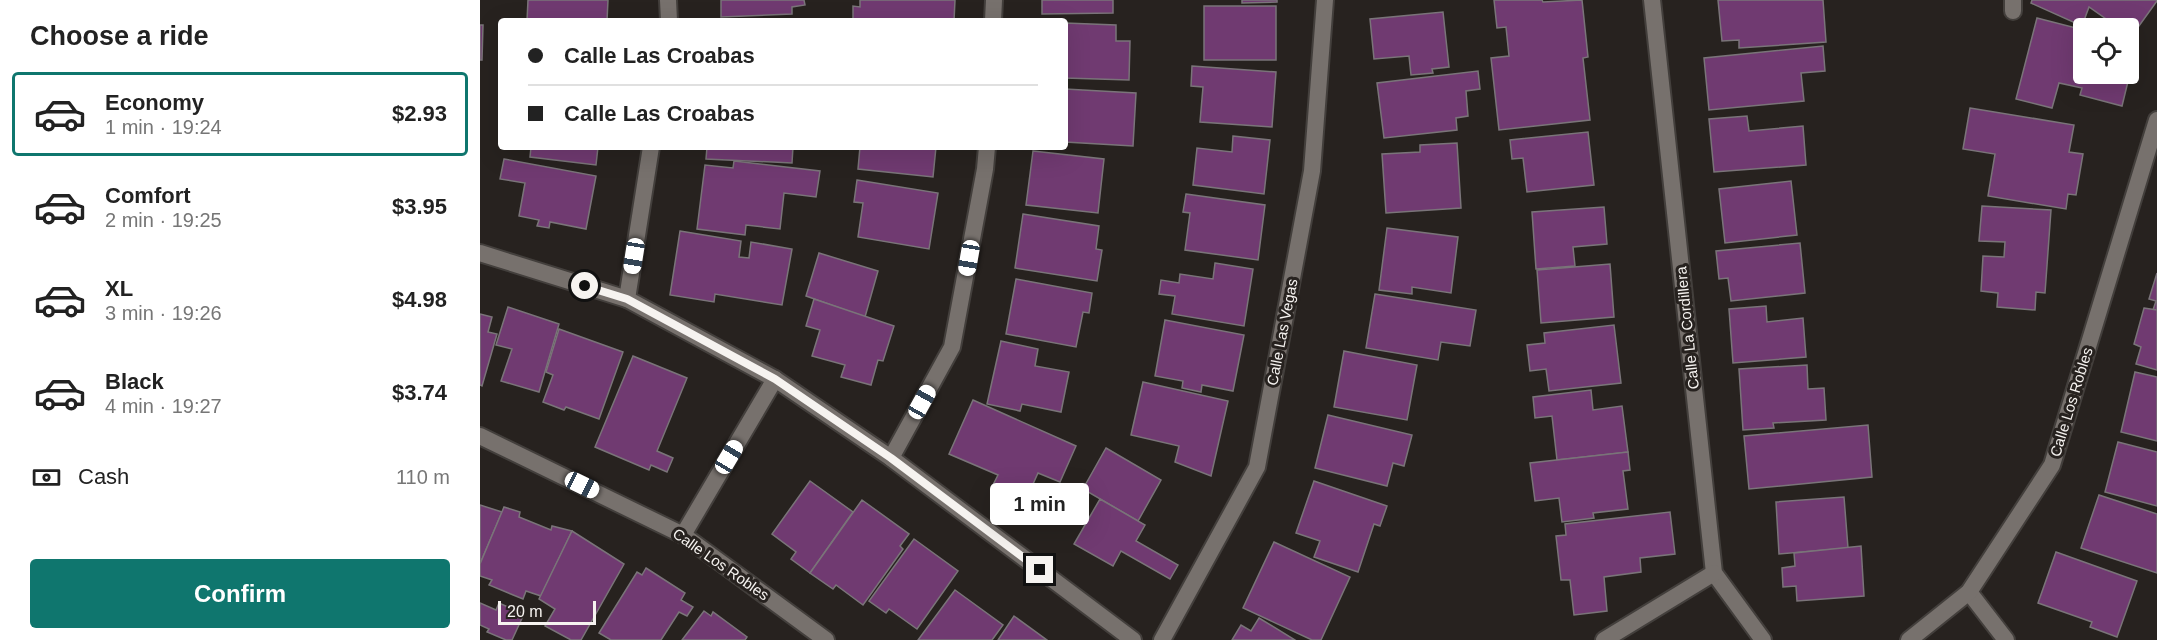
<!DOCTYPE html>
<meta charset="utf-8">
<style>
:root{--surface:#fff;--page:#f6f6f6;--text:#222;--muted:#767676;--line:#e0e0e0;--accent:#0f766e}
body{margin:0;font-family:Helvetica,sans-serif;background:var(--page);color:var(--text);height:100vh;display:flex;flex-direction:column;font-size:22px;white-space:nowrap}
*{box-sizing:border-box;margin:0}
p{font-size:20px;color:var(--muted)}
.icon{flex:none;width:33px;height:33px;fill:none;stroke:currentColor;stroke-width:2;stroke-linecap:round;stroke-linejoin:round}
.map{position:relative;flex:1;overflow:hidden}
.details{display:flex;flex-direction:column;background:var(--surface);width:480px}
.details>*{flex:none}
.hud{position:absolute;left:18px;top:18px;width:570px;height:132px;border-radius:6px;box-shadow:0 6px 24px #0002;display:grid;align-content:center;height:132px;padding:0 30px;background:var(--surface)}
.buttons{position:absolute;left:1593px;top:18px;display:grid;gap:12px}
.buttons a{display:grid;place-items:center;width:66px;height:66px;border-radius:6px;background:var(--surface);box-shadow:0 6px 24px #0002;font-size:30px}
.scale{position:absolute;left:18px;bottom:15px;width:98px;box-sizing:border-box;padding-left:6px;border:3px solid #f6f3f0;border-top:0;font-size:16px;line-height:21px;white-space:nowrap;color:#f6f3f0;-webkit-text-stroke:4px #27221f;paint-order:stroke}
.end{position:absolute;width:27px;height:27px;margin:-14px;border:8px solid #f6f3f0;background:#111;box-shadow:0 0 0 3px #111}
.from{border-radius:50%}
.bubble{position:absolute;height:42px;border-radius:6px;background:var(--surface);box-shadow:0 6px 24px #0002;font-size:20px;font-weight:700;line-height:42px;text-align:center}
.car{position:absolute;width:18px;height:36px;margin:-18px -9px;border-radius:8px;box-shadow:0 0 4px 2px #0007;background:linear-gradient(#fff 24%,#345 0 40%,#fff 0 76%,#345 0 86%,#fff 0)}
.hud b{display:flex;align-items:center;gap:21px;height:57px;font-size:22px}
.hud b+b{border-top:2px solid var(--line)}
.hud i{width:15px;height:15px;background:var(--text)}
ul{padding:0;list-style:none}
li{display:flex;align-items:center;gap:18px;height:84px;margin:0 12px 9px;padding:0 18px;border:3px solid transparent;border-radius:6px}
li div{flex:1}
li b{display:block;font-size:22px}
li em{font-style:normal;font-weight:700}
li.current{border-color:var(--accent)}
li>.icon{width:54px;height:54px;stroke-width:1.5}
h2{padding:0 30px;font-size:27px;line-height:72px}
.pay{display:flex;align-items:center;gap:15px;height:66px;padding:0 30px;font-size:22px}
.pay p{margin-inline-start:auto}
.primary-button{display:flex;gap:12px;margin-top:auto;padding:12px 30px}
.primary-button a{flex:1;height:69px;border-radius:6px;background:var(--accent);color:#fff;font-size:24px;font-weight:700;line-height:69px;text-align:center}
main{display:flex;flex:1;min-height:0}
.map>svg:first-child{display:block}
.building{fill:#703a71;stroke:#7a7479;stroke-width:1.5}
.lines{fill:none;stroke-linecap:round;stroke-linejoin:round}
.minor-casing{stroke:#433f3c;stroke-width:20}
.minor{stroke:#77716d;stroke-width:16}
.route{stroke:#f6f3f0;stroke-width:8}
.labels{text-anchor:middle;dominant-baseline:central;stroke-width:6;stroke-linejoin:round;paint-order:stroke}
.street-label{font-size:15px;fill:#f6f3f0;stroke:#27221f}
</style>
<main>
<section class="details">
<h2>Choose a ride</h2>
<ul>
<li class="current"><svg class="icon" aria-label="car" viewBox="0 0 24 24"><path d="M5 17H2v-5l4-1 3-4h7l3 4 3 1v5h-3M9 17h6M6 11h13"/><circle cx="7" cy="17" r="2"/><circle cx="17" cy="17" r="2"/></svg><div><b>Economy</b><p>1 min · 19:24</p></div><em>$2.93</em></li>
<li><svg class="icon" aria-label="car" viewBox="0 0 24 24"><path d="M5 17H2v-5l4-1 3-4h7l3 4 3 1v5h-3M9 17h6M6 11h13"/><circle cx="7" cy="17" r="2"/><circle cx="17" cy="17" r="2"/></svg><div><b>Comfort</b><p>2 min · 19:25</p></div><em>$3.95</em></li>
<li><svg class="icon" aria-label="car" viewBox="0 0 24 24"><path d="M5 17H2v-5l4-1 3-4h7l3 4 3 1v5h-3M9 17h6M6 11h13"/><circle cx="7" cy="17" r="2"/><circle cx="17" cy="17" r="2"/></svg><div><b>XL</b><p>3 min · 19:26</p></div><em>$4.98</em></li>
<li><svg class="icon" aria-label="car" viewBox="0 0 24 24"><path d="M5 17H2v-5l4-1 3-4h7l3 4 3 1v5h-3M9 17h6M6 11h13"/><circle cx="7" cy="17" r="2"/><circle cx="17" cy="17" r="2"/></svg><div><b>Black</b><p>4 min · 19:27</p></div><em>$3.74</em></li>
</ul>
<div class="pay"><svg class="icon" aria-label="cash" viewBox="0 0 24 24"><path d="M3 7h18v10H3z"/><circle cx="12" cy="12" r="2"/></svg>Cash<p>110 m</p></div>
<div class="primary-button"><a>Confirm</a></div>
</section>
<div class="map">
<svg width="1677" height="640" viewBox="0 0 1677 640">
<rect width="100%" height="100%" fill="#27221f"/>
<g class="building">
<path d="M 48,0 L 128,0 L 127,21 L 47,21 Z"/>
<path d="M 241,0 L 324,0 L 325,5 L 312,7 L 312,14 L 241,17 Z"/>
<path d="M 380,0 L 475,0 L 474,21 L 373,21 L 373,6 L 380,7 Z"/>
<path d="M 562,0 L 633,0 L 633,13 L 562,14 Z"/>
<path d="M 762,0 L 797,0 L 797,2 L 762,3 Z"/>
<path d="M 1014,0 L 1062,0 L 1063,2 L 1102,0 L 1108,57 L 1103,58 L 1110,120 L 1019,130 L 1011,58 L 1029,56 L 1026,27 L 1017,28 Z"/>
<path d="M 1238,0 L 1343,0 L 1346,42 L 1259,48 L 1259,40 L 1242,41 Z"/>
<path d="M 1552,0 L 1677,0 L 1677,1 L 1651,37 L 1648,35 L 1648,28 L 1639,28 L 1609,7 L 1602,26 L 1551,3 Z"/>
<rect x="724" y="6" width="72" height="54"/>
<path d="M 963,12 L 969,67 L 952,69 L 953,73 L 931,75 L 929,56 L 894,59 L 890,19 Z"/>
<path d="M 1557,18 L 1604,30 L 1604,74 L 1648,74 L 1648,60 L 1653,61 L 1642,106 L 1600,95 L 1602,88 L 1579,83 L 1572,108 L 1536,99 Z"/>
<path d="M 585,23 L 636,25 L 636,41 L 650,41 L 649,80 L 585,78 Z"/>
<path d="M 0,25 L 3,25 L 2,60 L 0,60 Z"/>
<path d="M 1343,46 L 1345,71 L 1321,73 L 1324,101 L 1229,110 L 1224,58 Z"/>
<path d="M 712,66 L 796,72 L 792,127 L 720,122 L 723,87 L 711,86 Z"/>
<path d="M 998,71 L 1000,89 L 986,91 L 988,116 L 976,118 L 977,130 L 904,138 L 897,83 Z"/>
<path d="M 585,89 L 656,93 L 653,146 L 585,142 Z"/>
<path d="M 1490,108 L 1594,125 L 1589,152 L 1603,154 L 1596,195 L 1588,194 L 1586,209 L 1508,196 L 1515,154 L 1483,149 Z"/>
<path d="M 1267,116 L 1269,131 L 1323,126 L 1326,165 L 1234,172 L 1229,119 Z"/>
<path d="M 1108,132 L 1114,185 L 1047,192 L 1043,158 L 1032,159 L 1030,140 Z"/>
<path d="M 753,136 L 790,140 L 784,194 L 713,185 L 717,148 L 752,152 Z"/>
<path d="M 977,143 L 981,208 L 906,213 L 902,154 L 940,152 L 940,145 Z"/>
<path d="M 51,147 L 118,147 L 116,165 L 50,157 Z"/>
<path d="M 227,147 L 313,147 L 312,163 L 226,159 Z"/>
<path d="M 380,147 L 456,147 L 453,177 L 378,169 Z"/>
<path d="M 553,151 L 624,159 L 618,213 L 546,205 Z"/>
<path d="M 24,159 L 116,176 L 106,229 L 70,222 L 69,228 L 57,226 L 59,220 L 39,216 L 45,183 L 20,179 Z"/>
<path d="M 254,161 L 340,171 L 336,197 L 304,193 L 300,229 L 266,225 L 265,235 L 217,229 L 225,165 L 253,168 Z"/>
<path d="M 377,180 L 458,193 L 449,249 L 378,237 L 383,203 L 374,202 Z"/>
<path d="M 1311,181 L 1317,235 L 1245,243 L 1239,189 Z"/>
<path d="M 706,194 L 785,205 L 778,260 L 705,250 L 710,213 L 703,212 Z"/>
<path d="M 1502,206 L 1571,210 L 1565,293 L 1556,292 L 1555,310 L 1517,307 L 1518,293 L 1501,291 L 1503,256 L 1524,257 L 1525,242 L 1499,241 Z"/>
<path d="M 1124,207 L 1127,244 L 1093,247 L 1095,266 L 1056,269 L 1052,212 Z"/>
<path d="M 543,214 L 619,226 L 616,249 L 622,250 L 617,281 L 535,268 Z"/>
<path d="M 907,228 L 978,237 L 971,293 L 932,287 L 932,294 L 899,290 Z"/>
<path d="M 200,231 L 261,241 L 259,257 L 269,258 L 271,242 L 312,249 L 302,305 L 235,294 L 234,302 L 190,295 Z"/>
<path d="M 1320,243 L 1325,293 L 1251,301 L 1248,278 L 1239,279 L 1236,251 Z"/>
<path d="M 339,253 L 398,271 L 385,317 L 326,296 Z"/>
<path d="M 735,263 L 773,269 L 764,326 L 692,314 L 695,296 L 679,294 L 681,280 L 699,283 L 700,274 L 733,279 Z"/>
<path d="M 1130,264 L 1134,317 L 1061,323 L 1057,270 Z"/>
<path d="M 1677,273 L 1677,310 L 1673,310 L 1676,301 L 1669,299 Z"/>
<path d="M 536,279 L 612,293 L 609,313 L 603,312 L 596,347 L 526,334 Z"/>
<path d="M 895,294 L 996,310 L 990,346 L 961,342 L 958,360 L 886,348 Z"/>
<path d="M 334,299 L 414,326 L 403,361 L 398,360 L 391,385 L 361,377 L 365,365 L 332,356 L 340,330 L 326,326 Z"/>
<path d="M 1286,306 L 1287,322 L 1323,318 L 1326,357 L 1253,363 L 1249,309 Z"/>
<path d="M 28,307 L 79,324 L 59,392 L 21,381 L 32,349 L 16,345 Z"/>
<path d="M 1664,308 L 1677,310 L 1677,370 L 1656,364 L 1661,347 L 1654,344 Z"/>
<path d="M 0,314 L 12,317 L 8,332 L 17,334 L 2,386 L 0,385 Z"/>
<path d="M 685,320 L 764,335 L 753,391 L 722,385 L 721,392 L 702,388 L 703,381 L 675,376 Z"/>
<path d="M 1134,325 L 1141,383 L 1069,391 L 1066,369 L 1050,371 L 1047,345 L 1065,343 L 1064,333 Z"/>
<path d="M 79,329 L 143,352 L 119,419 L 86,407 L 84,410 L 63,402 L 73,375 L 66,372 Z"/>
<path d="M 521,341 L 558,349 L 555,366 L 589,372 L 581,412 L 542,404 L 540,411 L 507,404 Z"/>
<path d="M 864,351 L 937,365 L 927,420 L 854,407 Z"/>
<path d="M 153,356 L 207,378 L 177,451 L 193,458 L 187,472 L 171,465 L 169,470 L 115,447 Z"/>
<path d="M 1327,365 L 1328,389 L 1344,388 L 1346,420 L 1293,423 L 1294,428 L 1263,430 L 1259,369 Z"/>
<path d="M 1655,372 L 1677,377 L 1677,441 L 1641,432 Z"/>
<path d="M 663,382 L 748,401 L 731,476 L 695,462 L 699,446 L 651,435 Z"/>
<path d="M 1111,390 L 1113,410 L 1142,406 L 1148,452 L 1077,460 L 1072,416 L 1055,418 L 1053,397 Z"/>
<path d="M 493,400 L 596,446 L 580,482 L 558,473 L 544,504 L 511,489 L 518,475 L 469,454 Z"/>
<path d="M 848,415 L 932,435 L 924,466 L 913,463 L 907,486 L 835,468 Z"/>
<path d="M 1388,425 L 1392,477 L 1269,489 L 1264,436 Z"/>
<path d="M 1638,442 L 1677,452 L 1677,506 L 1625,492 Z"/>
<path d="M 626,448 L 681,480 L 658,521 L 603,489 Z"/>
<path d="M 1148,452 L 1150,470 L 1143,471 L 1148,509 L 1113,513 L 1114,518 L 1082,522 L 1079,498 L 1055,501 L 1050,463 Z"/>
<path d="M 330,481 L 373,512 L 330,573 L 311,559 L 316,552 L 292,534 Z"/>
<path d="M 834,481 L 907,506 L 900,526 L 894,524 L 878,572 L 834,557 L 840,541 L 816,533 Z"/>
<path d="M 1619,495 L 1677,514 L 1677,573 L 1601,548 Z"/>
<path d="M 1364,497 L 1368,548 L 1299,554 L 1296,502 Z"/>
<path d="M 620,499 L 665,525 L 656,541 L 698,565 L 690,579 L 641,551 L 633,566 L 594,544 Z"/>
<path d="M 382,500 L 429,534 L 420,546 L 423,549 L 383,605 L 356,585 L 353,589 L 330,573 Z"/>
<path d="M 0,505 L 22,512 L 0,564 Z"/>
<path d="M 24,507 L 40,512 L 39,517 L 71,530 L 72,526 L 92,531 L 61,596 L 46,591 L 43,599 L 9,585 L 12,580 L 0,576 L 0,564 Z"/>
<path d="M 1190,512 L 1195,554 L 1160,558 L 1161,572 L 1124,577 L 1127,611 L 1094,615 L 1090,580 L 1081,580 L 1076,536 L 1086,535 L 1085,524 Z"/>
<path d="M 92,531 L 144,564 L 101,640 L 91,640 L 65,626 L 75,609 L 59,599 Z"/>
<path d="M 434,539 L 478,571 L 437,629 L 409,609 L 406,613 L 389,601 Z"/>
<path d="M 794,542 L 870,577 L 841,640 L 832,640 L 763,608 Z"/>
<path d="M 1381,546 L 1384,596 L 1317,601 L 1316,586 L 1303,587 L 1302,568 L 1315,566 L 1314,553 Z"/>
<path d="M 1576,552 L 1657,581 L 1637,637 L 1610,627 L 1612,622 L 1558,603 Z"/>
<path d="M 166,568 L 205,593 L 201,600 L 213,607 L 207,616 L 199,612 L 181,640 L 131,640 L 119,633 L 157,572 L 162,575 Z"/>
<path d="M 475,590 L 523,625 L 512,640 L 438,640 Z"/>
<path d="M 0,603 L 16,610 L 19,603 L 44,614 L 32,640 L 26,640 L 7,632 L 9,629 L 0,625 Z"/>
<path d="M 224,611 L 231,616 L 233,612 L 267,637 L 265,640 L 202,640 Z"/>
<path d="M 534,616 L 567,640 L 518,640 Z"/>
<path d="M 779,618 L 815,640 L 752,640 L 761,625 L 771,631 Z"/>
</g>
<g class="lines">
<g class="minor-casing">
<g id="minor">
<path d="M 188,0 L 189,21"/>
<path d="M 1172,0 L 1234,573 L 1283,640"/>
<path d="M 1533,11 L 1533,0"/>
<path d="M 513,21 L 514,0"/>
<path d="M 0,253 L 147,299 L 295,379 L 411,458 L 653,640"/>
<path d="M 147,299 L 171,147"/>
<path d="M 0,436 L 203,535 L 346,640"/>
<path d="M 411,458 L 472,347 L 505,169 L 507,147"/>
<path d="M 203,535 L 295,379"/>
<path d="M 1489,592 L 1526,640"/>
<path d="M 682,640 L 777,467 L 832,171 L 845,0"/>
<path d="M 1124,640 L 1234,573"/>
<path d="M 1429,640 L 1489,592 L 1572,465 L 1677,120"/>
</g>
</g>
<use href="#minor" class="minor"/>
</g>
<g class="lines">
<path class="route" d="M 105,286 L 147,299 L 295,379 L 411,458 L 560,570"/>
</g>
<g class="labels">
<g class="street-label">
<text transform="translate(1207 328) rotate(-96)">Calle La Cordillera</text>
<text transform="translate(802 332) rotate(-79)">Calle Las Vegas</text>
<text transform="translate(1591 402) rotate(-73)">Calle Los Robles</text>
<text transform="translate(241 564) rotate(35)">Calle Los Robles</text>
</g>
</g>
</svg>
<div class="buttons">
<a><svg class="icon" aria-label="locate" viewBox="0 0 24 24"><circle cx="12" cy="12" r="6"/><path d="M12 2v4M12 18v4M2 12h4M18 12h4"/></svg></a>
</div>
<div class="scale">20 m</div>
<i class="end from" style="left:105px;top:286px"></i>
<i class="end" style="left:560px;top:570px"></i>
<div class="bubble" style="left:510px;top:483px;width:99px">1 min</div>
<i class="car" style="left:154px;top:256px;rotate:189deg"></i>
<i class="car" style="left:489px;top:258px;rotate:190deg"></i>
<i class="car" style="left:442px;top:402px;rotate:29deg"></i>
<i class="car" style="left:249px;top:457px;rotate:31deg"></i>
<i class="car" style="left:102px;top:485px;rotate:116deg"></i>
<div class="hud">
<b><i class="from"></i>Calle Las Croabas</b>
<b><i></i>Calle Las Croabas</b>
</div>
</div>
</main>
